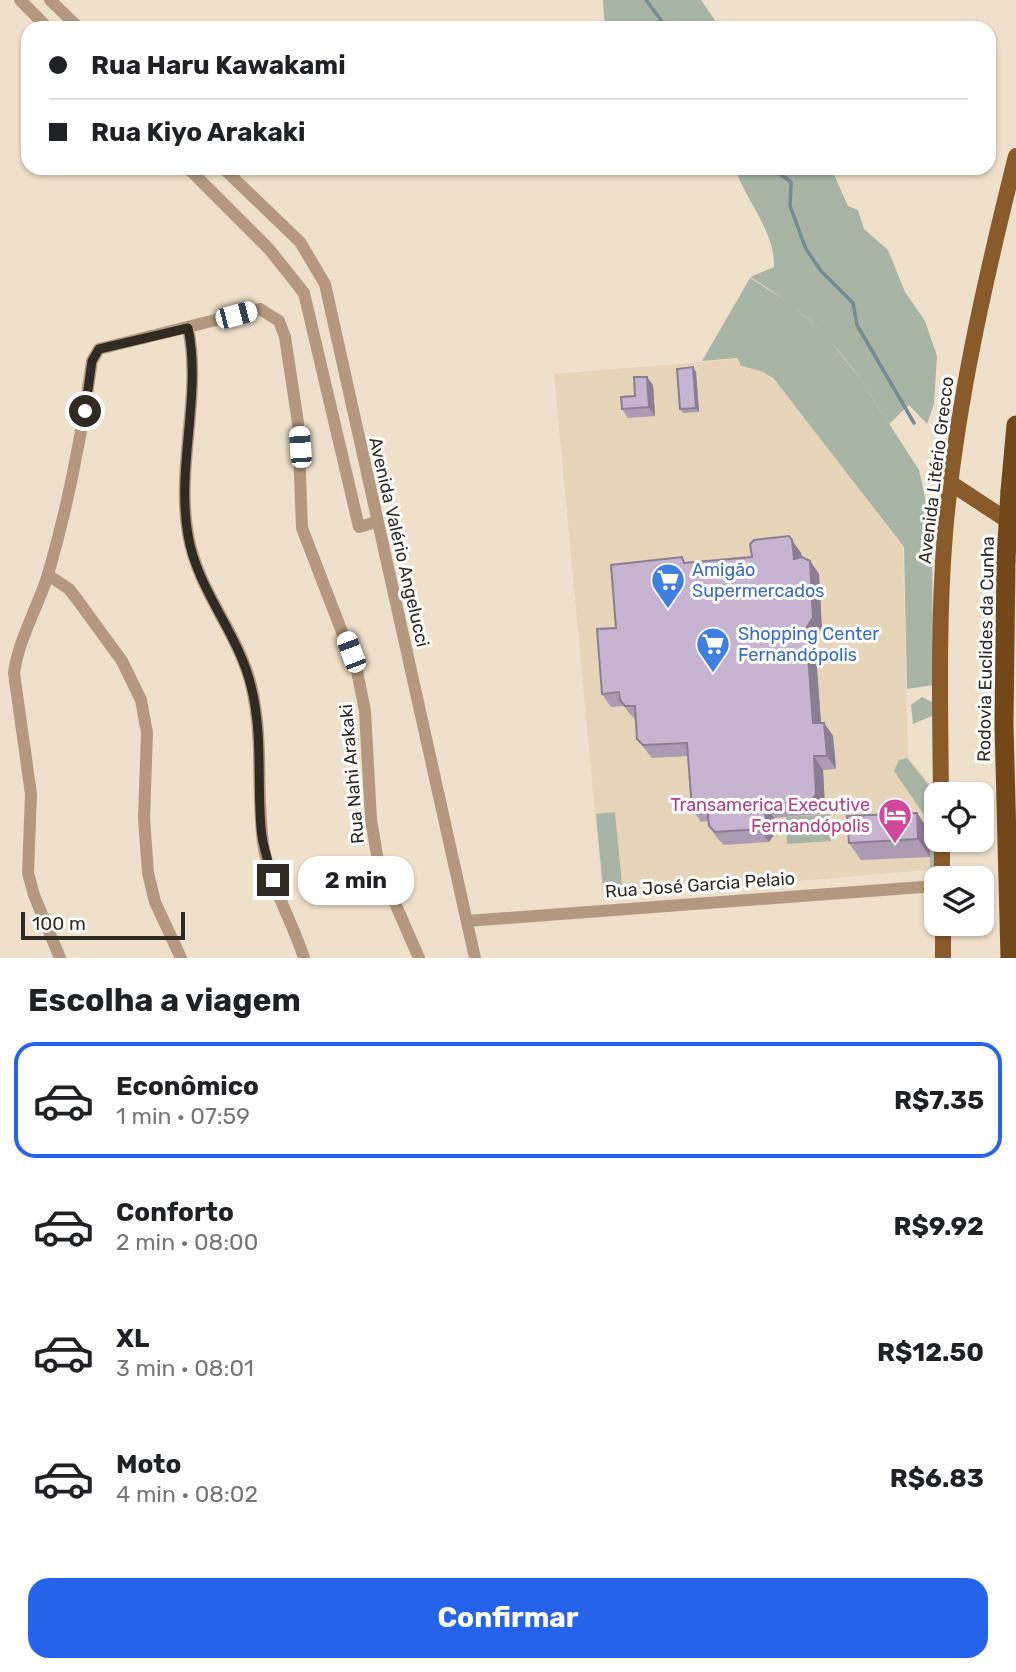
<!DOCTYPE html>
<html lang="pt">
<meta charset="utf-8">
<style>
:root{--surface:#fff;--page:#f2f2f2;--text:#202124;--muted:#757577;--line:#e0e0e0;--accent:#2563eb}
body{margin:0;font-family:Rubik,sans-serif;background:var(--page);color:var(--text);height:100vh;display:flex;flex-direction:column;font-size:26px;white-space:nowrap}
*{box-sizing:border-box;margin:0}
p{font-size:23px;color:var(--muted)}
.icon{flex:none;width:38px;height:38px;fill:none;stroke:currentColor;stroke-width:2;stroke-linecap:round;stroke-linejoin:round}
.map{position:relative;height:958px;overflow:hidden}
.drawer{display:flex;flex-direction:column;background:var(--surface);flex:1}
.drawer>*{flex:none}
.guide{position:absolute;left:21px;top:21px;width:975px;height:154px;border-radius:21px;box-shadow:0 2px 5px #0004;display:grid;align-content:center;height:154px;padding:0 28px;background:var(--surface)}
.buttons{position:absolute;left:924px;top:782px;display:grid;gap:14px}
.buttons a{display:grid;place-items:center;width:70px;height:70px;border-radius:14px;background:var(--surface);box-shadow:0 2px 5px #0004;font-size:35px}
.scale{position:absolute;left:21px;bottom:18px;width:164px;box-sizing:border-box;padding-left:7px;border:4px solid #2f2a22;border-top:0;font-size:19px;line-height:24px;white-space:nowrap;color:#2f2a22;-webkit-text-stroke:5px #fff;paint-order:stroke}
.end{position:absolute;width:32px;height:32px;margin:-16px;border:9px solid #2f2a22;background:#fff;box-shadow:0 0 0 4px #fff}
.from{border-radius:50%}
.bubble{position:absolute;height:49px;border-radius:21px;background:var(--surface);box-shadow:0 2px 5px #0004;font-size:23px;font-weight:700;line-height:49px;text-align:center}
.car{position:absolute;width:21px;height:42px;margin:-21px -10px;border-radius:9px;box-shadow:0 0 5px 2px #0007;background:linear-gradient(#fff 24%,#345 0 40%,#fff 0 76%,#345 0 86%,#fff 0)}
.guide b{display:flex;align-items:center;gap:24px;height:66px;font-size:26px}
.guide b+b{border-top:2px solid var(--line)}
.guide i{width:18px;height:18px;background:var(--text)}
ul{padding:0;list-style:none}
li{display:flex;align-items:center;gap:21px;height:116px;margin:0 14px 10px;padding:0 14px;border:4px solid transparent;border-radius:21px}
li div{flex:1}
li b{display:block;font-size:26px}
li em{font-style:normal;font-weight:700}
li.on{border-color:var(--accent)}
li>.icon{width:63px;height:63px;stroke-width:1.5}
h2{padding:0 28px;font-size:32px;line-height:84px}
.cta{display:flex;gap:14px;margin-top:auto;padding:14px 28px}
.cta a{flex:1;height:80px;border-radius:21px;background:var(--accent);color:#fff;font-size:28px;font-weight:700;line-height:80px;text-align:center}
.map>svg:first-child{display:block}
.built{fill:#e6d5b9}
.green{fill:#a8b5a4}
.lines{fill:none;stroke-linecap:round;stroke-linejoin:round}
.stream{stroke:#768b96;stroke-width:3.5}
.minor{stroke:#b49980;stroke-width:12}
.major{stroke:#8a5b2a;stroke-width:16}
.highway{stroke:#72481a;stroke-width:19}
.highway-bridge{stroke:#72481a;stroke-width:19}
.wall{fill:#ab9bb3}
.shaded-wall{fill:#8b7e92}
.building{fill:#c7b4d0;stroke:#8b7e92;stroke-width:2}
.route{stroke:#2f2a22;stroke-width:9}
.labels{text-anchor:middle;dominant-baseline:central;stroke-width:6;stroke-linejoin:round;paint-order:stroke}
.street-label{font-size:18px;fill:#2f2a22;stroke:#fff}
.shop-label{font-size:18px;fill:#366cbe;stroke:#fff;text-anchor:start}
.hotel-label{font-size:18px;fill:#b23c85;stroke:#fff;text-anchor:end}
</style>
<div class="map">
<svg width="1016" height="958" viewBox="0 0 1016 958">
<rect width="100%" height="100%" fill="#eee0cb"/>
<path class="built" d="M 737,359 L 741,367 L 761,371 L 779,385 L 903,547 L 908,757 L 936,792 L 937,869 L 603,898 L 554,374 Z"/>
<g class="green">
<path d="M 603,0 L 701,0 L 720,28 L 605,28 Z"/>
<path d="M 735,168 L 831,168 L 848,206 L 858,210 L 864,229 L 888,250 L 905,292 L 925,321 L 937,356 L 934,404 L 927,424 L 909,405 L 889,424 C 848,357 819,318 750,277 L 774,267 C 775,230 746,202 735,168 Z"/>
<path d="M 750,278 L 789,302 L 826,335 L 861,380 L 919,470 L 932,530 L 933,685 L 907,689 L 904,547 L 774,379 L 761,371 L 741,366 L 737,358 L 702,361 Z"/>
<path d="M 922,697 L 936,704 L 934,715 L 913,724 L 911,705 Z"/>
<path d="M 907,758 L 935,793 L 937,869 L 930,870 L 929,822 L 894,771 L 899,760 Z"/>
<path d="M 615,812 L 623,895 L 604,897 L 596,814 Z"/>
<path d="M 830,814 L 831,841 L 787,844 L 786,817 Z"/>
</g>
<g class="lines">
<g class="stream">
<path d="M 646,0 L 667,28"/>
<path d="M 772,168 L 791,182 L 790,206 L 806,249 L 821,271 L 853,303 L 857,325 L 914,423"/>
</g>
<g class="minor">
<path d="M 20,0 L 48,28"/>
<path d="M 50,0 L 79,28"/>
<path d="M 188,168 L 269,249 L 304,293 L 359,527 L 376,522"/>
<path d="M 223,168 L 300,242 L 325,284 L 475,958"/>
<path d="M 188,328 C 202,394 176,466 188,534 C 197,590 238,632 251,685 C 264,738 256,790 263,843 C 269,884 292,920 304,958"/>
<path d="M 48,575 L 69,589 L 79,602 L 122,661 L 141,700 L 147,733 L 144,818 L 148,873 L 155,902 L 181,958"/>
<path d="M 467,921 L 936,886"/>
<path d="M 60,958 L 34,895 L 28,873 L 31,794 L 14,673 C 19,637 39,606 49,571 C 69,502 82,433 92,361 L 99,349 L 260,309 L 279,321 L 285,337 L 298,423 L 302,528 L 357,671 L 365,711 L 371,820 L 377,855 L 384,878 L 419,958"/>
</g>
<g class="major">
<path d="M 952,484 L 1016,526"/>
<path d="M 941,794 C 940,708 938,620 945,533 C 956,406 985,280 1016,156"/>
<path d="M 942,840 L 942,878"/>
<path d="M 943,924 L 943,958"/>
</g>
<g class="highway">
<path d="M 1010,491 L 1016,425"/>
<path d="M 1006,560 L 1004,725 L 1010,958"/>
</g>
<path class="highway-bridge" d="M 1006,560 L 1010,491"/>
</g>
<g class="wall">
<path d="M 696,372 L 699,412 L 683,413 L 680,409 Z"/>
<path d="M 653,385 L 655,416 L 628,418 L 622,409 L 635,396 Z"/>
<path d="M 801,553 L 802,557 L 810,561 L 819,574 L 822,631 L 815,641 L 821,723 L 824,723 L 833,736 L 836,769 L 823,770 L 825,807 L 820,814 L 774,818 L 775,833 L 769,842 L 724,845 L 718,839 L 709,826 L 708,821 L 701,822 L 692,809 L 688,756 L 652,758 L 637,739 L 635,719 L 629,713 L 624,706 L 611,707 L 602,694 L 616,628 L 686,563 Z"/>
<path d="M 917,813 L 929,831 L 930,857 L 861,860 L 849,843 Z"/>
</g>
<g class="shaded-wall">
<path d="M 693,367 L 696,372 L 699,412 L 696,408 Z"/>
<path d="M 647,377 L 653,385 L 655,416 L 649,407 Z"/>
<path d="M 792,540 L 801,553 L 803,572 L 794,559 Z"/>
<path d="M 810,561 L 819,574 L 822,631 L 815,641 L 822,736 L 813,723 L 806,628 Z"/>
<path d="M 824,723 L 833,736 L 836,769 L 827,756 Z"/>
<path d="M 814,756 L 823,770 L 825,807 L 820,814 L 811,801 Z"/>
<path d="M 765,805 L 774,818 L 775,833 L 769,842 L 760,829 Z"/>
<path d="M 917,813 L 929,831 L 930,857 L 918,839 Z"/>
</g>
<g class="building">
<path d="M 693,367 L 696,408 L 680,409 L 677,369 Z"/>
<path d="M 634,377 L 647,377 L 649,407 L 622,409 L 621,397 L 635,396 Z"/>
<path d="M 789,536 L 792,540 L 794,559 L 802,557 L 810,561 L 813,618 L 806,628 L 813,723 L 824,723 L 827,756 L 814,756 L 816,794 L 811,801 L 765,805 L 766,820 L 760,829 L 715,832 L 709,826 L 707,806 L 692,809 L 687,743 L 643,745 L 637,739 L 635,706 L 625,706 L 620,700 L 619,692 L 602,694 L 597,629 L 616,628 L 611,565 L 682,557 L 684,563 L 752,557 L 750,544 L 754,540 Z"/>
<path d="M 917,813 L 918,839 L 849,843 L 847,816 Z"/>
</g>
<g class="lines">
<path class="route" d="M 85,411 L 92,361 L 99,349 L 188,328 C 202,394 176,467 188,535 C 197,590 238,632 251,686 C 263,733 257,780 261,828 C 262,846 269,862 273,880"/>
</g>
<defs>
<g id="supermarket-pin" transform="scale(1.75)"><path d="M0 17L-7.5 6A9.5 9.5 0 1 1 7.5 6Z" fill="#3f7fe0" stroke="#fff"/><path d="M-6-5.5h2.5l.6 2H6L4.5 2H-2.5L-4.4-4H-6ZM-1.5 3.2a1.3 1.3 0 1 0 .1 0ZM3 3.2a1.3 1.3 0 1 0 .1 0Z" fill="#fff"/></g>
<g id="hotel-pin" transform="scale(1.75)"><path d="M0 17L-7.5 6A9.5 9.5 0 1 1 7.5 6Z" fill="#d1479c" stroke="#fff"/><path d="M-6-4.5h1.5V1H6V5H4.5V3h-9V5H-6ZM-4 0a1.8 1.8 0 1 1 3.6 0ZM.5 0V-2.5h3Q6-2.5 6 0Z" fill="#fff"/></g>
</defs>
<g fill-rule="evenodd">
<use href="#supermarket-pin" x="668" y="580"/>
<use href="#supermarket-pin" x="713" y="644"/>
<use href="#hotel-pin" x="895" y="815"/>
</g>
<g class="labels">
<g class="street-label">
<text transform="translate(936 470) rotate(-83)">Avenida Litério Grecco</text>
<text transform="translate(399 542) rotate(77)">Avenida Valério Angelucci</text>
<text transform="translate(986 649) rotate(-89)">Rodovia Euclides da Cunha</text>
<text transform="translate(352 774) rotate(-95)">Rua Nahi Arakaki</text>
<text transform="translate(700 885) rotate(-4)">Rua José Garcia Pelaio</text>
</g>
<g class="shop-label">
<text x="692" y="570">Amigão<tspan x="692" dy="21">Supermercados</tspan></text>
<text x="738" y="634">Shopping Center<tspan x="738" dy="21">Fernandópolis</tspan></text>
</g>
<g class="hotel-label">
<text x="870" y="805">Transamerica Executive<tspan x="870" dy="21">Fernandópolis</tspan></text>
</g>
</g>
</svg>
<div class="buttons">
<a><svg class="icon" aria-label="locate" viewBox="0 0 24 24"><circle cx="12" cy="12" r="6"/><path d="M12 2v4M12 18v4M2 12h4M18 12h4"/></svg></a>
<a><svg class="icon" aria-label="layers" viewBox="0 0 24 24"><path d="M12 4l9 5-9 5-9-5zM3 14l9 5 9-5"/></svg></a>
</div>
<div class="scale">100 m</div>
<i class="end from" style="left:85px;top:411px"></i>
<i class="end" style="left:273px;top:880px"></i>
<div class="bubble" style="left:298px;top:856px;width:116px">2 min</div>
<i class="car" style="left:236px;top:315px;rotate:75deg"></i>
<i class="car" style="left:300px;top:447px;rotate:356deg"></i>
<i class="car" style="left:351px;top:652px;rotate:339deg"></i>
<div class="guide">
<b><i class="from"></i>Rua Haru Kawakami</b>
<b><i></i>Rua Kiyo Arakaki</b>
</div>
</div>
<section class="drawer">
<h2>Escolha a viagem</h2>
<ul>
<li class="on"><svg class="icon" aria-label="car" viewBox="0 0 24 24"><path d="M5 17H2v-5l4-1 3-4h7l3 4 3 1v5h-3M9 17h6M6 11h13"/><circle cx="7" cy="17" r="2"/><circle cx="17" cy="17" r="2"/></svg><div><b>Econômico</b><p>1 min · 07:59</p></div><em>R$7.35</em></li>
<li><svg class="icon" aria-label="car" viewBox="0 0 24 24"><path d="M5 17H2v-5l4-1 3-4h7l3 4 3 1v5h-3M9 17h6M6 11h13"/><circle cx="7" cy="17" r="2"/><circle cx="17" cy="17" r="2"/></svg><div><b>Conforto</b><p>2 min · 08:00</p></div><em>R$9.92</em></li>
<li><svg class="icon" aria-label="car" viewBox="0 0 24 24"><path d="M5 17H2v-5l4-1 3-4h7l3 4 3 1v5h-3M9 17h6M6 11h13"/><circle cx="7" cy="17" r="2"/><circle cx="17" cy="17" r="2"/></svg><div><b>XL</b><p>3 min · 08:01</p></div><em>R$12.50</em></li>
<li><svg class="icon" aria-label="car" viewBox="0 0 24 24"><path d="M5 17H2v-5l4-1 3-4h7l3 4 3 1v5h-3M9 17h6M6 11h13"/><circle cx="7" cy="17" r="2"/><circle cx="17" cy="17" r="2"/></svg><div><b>Moto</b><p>4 min · 08:02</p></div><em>R$6.83</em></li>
</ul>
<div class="cta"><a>Confirmar</a></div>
</section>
